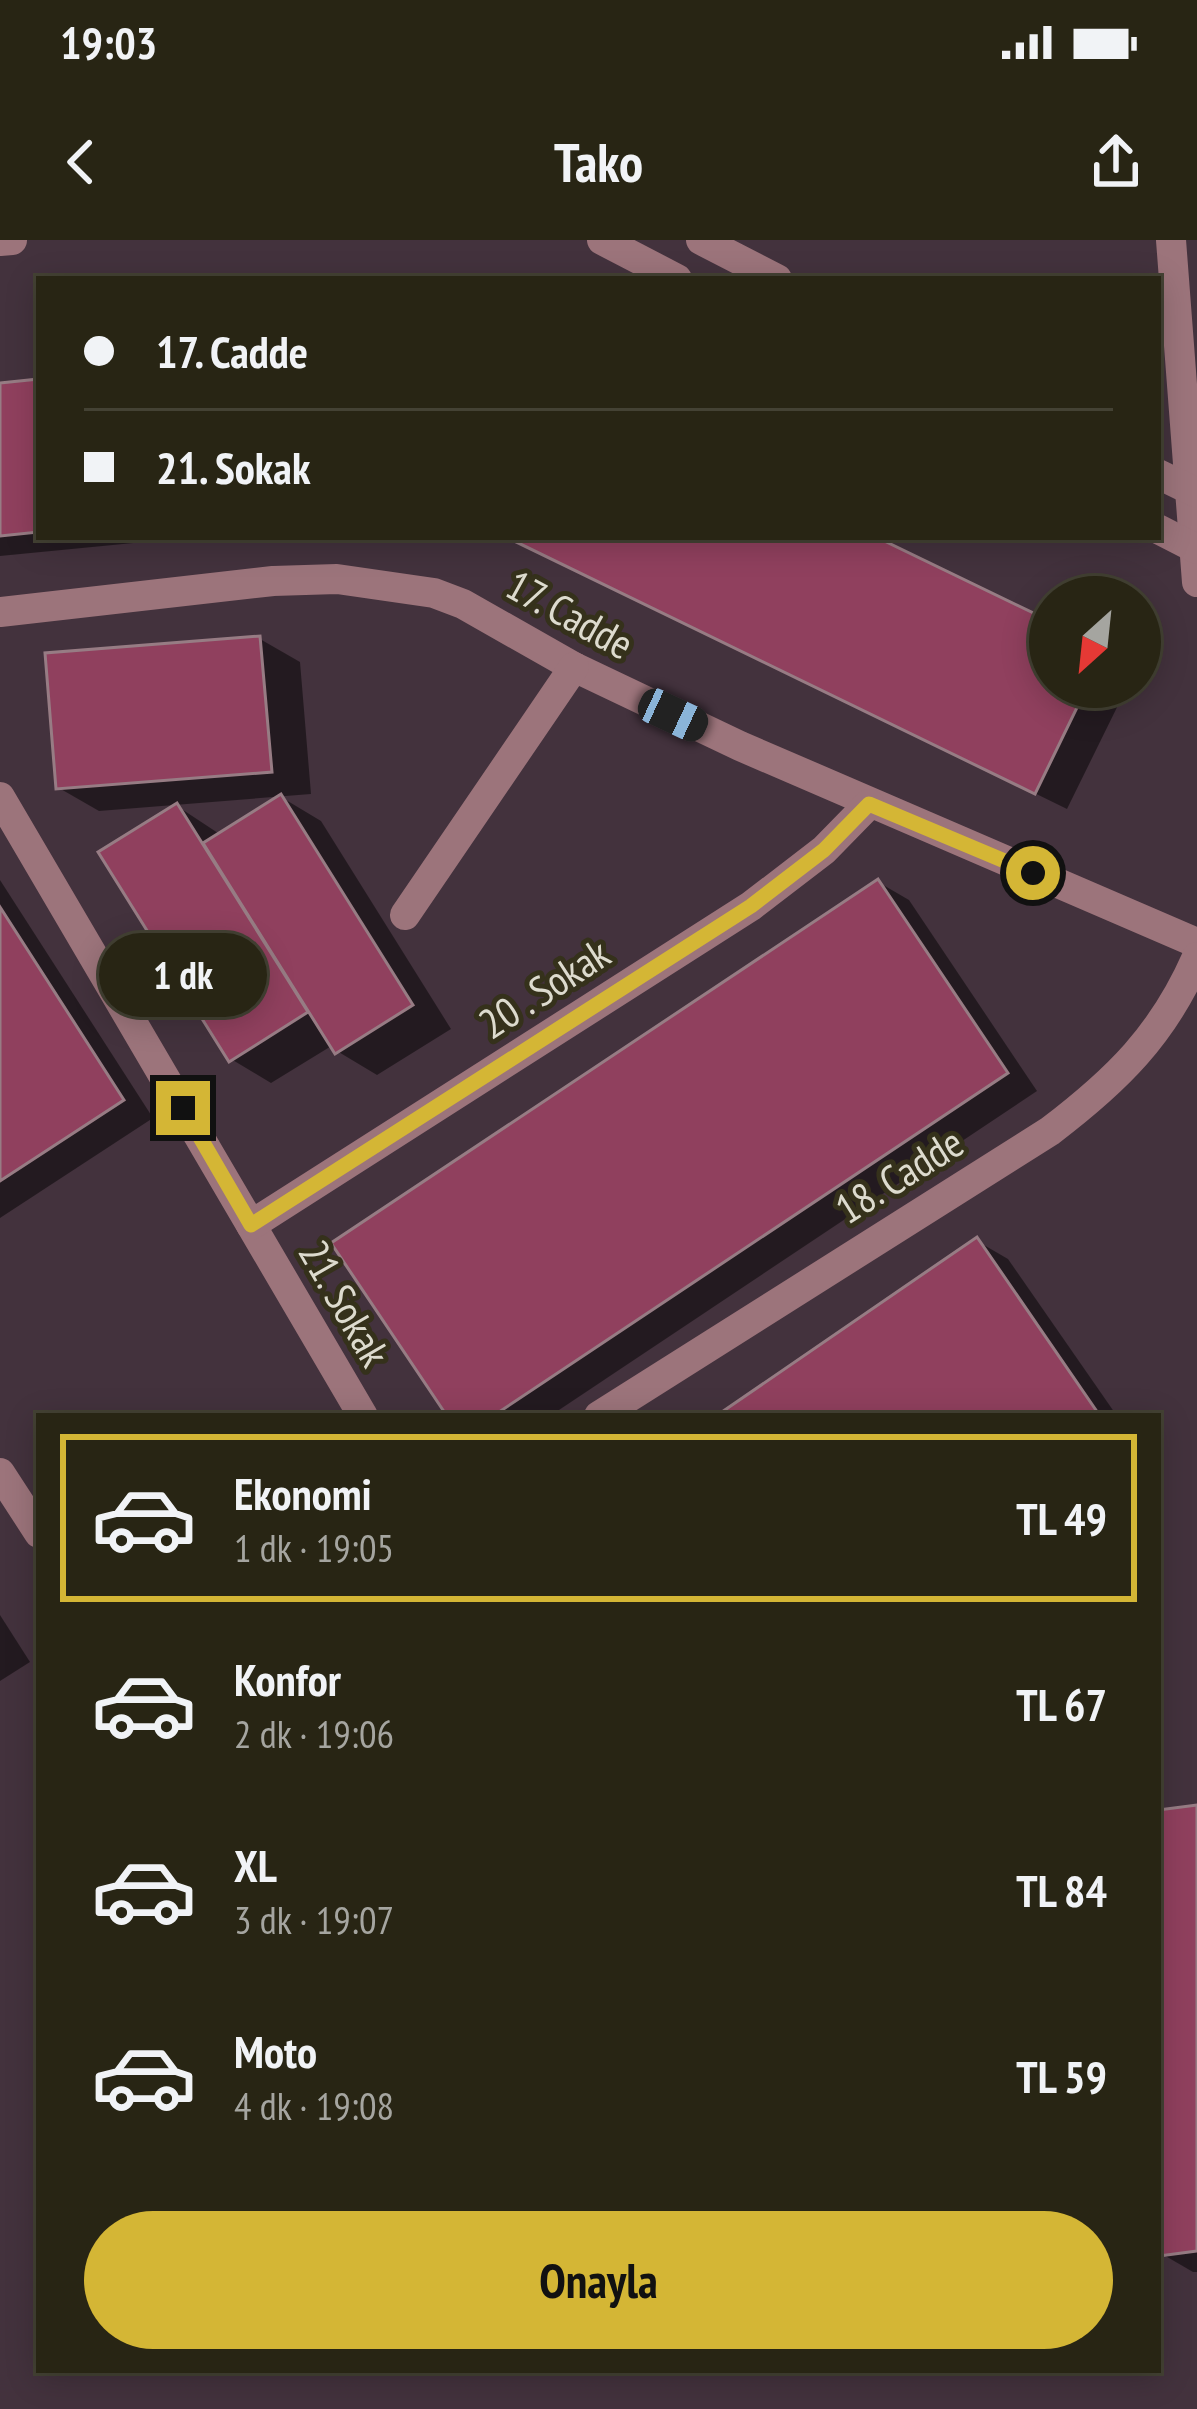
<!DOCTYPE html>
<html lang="tr">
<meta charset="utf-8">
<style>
:root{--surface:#282514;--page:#302d1d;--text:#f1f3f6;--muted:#a5a5a0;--line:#444234;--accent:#d4b635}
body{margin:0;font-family:"PT Sans Narrow",sans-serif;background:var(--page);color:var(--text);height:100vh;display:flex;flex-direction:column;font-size:45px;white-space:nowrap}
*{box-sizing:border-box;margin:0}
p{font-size:39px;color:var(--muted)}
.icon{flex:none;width:66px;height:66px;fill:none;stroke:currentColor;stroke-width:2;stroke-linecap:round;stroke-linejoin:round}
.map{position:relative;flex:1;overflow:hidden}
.panel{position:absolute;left:36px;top:1173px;width:1125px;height:960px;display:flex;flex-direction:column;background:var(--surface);border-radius:0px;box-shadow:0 6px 30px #0003,0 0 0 3px var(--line)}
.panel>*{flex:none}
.guide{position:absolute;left:36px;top:36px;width:1125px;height:264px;border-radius:0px;box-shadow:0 6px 30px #0003,0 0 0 3px var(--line);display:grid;align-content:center;height:264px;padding:0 48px;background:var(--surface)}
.needle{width:78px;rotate:207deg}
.controls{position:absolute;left:1029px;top:336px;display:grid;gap:24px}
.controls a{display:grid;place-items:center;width:132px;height:132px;border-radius:50%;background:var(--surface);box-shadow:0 6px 30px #0003,0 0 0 3px var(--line);font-size:60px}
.end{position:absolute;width:54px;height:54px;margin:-27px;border:15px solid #d4b635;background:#111;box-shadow:0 0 0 6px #111}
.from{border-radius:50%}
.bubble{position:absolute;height:84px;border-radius:42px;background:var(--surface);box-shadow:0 6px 30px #0003,0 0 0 3px var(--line);font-size:39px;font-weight:600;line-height:84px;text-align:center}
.car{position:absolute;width:36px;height:72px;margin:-36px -18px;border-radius:15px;box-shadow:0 0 9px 3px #0007;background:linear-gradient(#222 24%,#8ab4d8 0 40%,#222 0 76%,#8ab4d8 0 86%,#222 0)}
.guide b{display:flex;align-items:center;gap:42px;height:114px;font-size:45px}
.guide b+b{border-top:3px solid var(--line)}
.guide i{width:30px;height:30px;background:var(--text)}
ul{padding:21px 0 0;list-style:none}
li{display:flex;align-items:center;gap:36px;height:168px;margin:0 24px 18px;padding:0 24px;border:6px solid transparent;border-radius:0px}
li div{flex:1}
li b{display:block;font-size:45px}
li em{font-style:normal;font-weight:600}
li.current{border-color:var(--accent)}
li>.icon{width:108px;height:108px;stroke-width:1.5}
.primary-button{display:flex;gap:24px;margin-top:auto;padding:24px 48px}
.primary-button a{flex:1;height:138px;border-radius:72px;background:var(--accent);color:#111;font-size:48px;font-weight:600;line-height:138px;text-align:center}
.status{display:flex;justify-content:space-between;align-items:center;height:84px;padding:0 60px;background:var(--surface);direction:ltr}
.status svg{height:33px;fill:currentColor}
header{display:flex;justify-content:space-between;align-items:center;height:156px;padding:0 48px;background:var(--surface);font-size:54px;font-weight:600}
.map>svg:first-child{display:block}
.industrial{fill:#43323d;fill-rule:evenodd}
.shadow{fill:#0007}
.building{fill:#90405e;stroke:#977c84;stroke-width:3}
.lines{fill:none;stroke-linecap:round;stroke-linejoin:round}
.minor{stroke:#9c747b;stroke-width:30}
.route{stroke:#d4b635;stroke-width:15}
.labels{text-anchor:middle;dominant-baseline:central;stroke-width:10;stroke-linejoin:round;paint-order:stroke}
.street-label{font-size:42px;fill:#dddbce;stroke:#35311b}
</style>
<div class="status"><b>19:03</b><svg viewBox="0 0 49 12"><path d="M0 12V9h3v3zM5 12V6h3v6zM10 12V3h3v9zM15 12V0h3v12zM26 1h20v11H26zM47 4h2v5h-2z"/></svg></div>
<header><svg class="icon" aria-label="back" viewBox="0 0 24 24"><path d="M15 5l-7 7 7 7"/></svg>Tako<svg class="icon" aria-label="share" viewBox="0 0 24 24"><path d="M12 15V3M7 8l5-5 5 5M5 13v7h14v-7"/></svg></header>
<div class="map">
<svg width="1197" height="2169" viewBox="0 0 1197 2169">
<rect width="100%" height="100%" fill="#35311b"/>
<path class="industrial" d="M 0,0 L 1197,0 L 1197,2169 L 0,2169 ZM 39,39 L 1158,39 L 1158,297 L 39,297 ZM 1050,357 L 1140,357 L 1140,447 L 1050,447 ZM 39,1176 L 1158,1176 L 1158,2130 L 39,2130 Z"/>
<g class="shadow">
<path d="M 39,142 L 39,297 L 195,297 L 0,316 L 0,146 Z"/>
<path d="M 510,297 L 874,297 L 1050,385 L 1050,447 L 1127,447 L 1067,569 Z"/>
<path d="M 260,399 L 300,422 L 311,554 L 99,571 L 59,548 Z"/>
<path d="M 281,557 L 321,581 L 451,789 L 377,835 L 337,811 L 333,805 L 271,843 L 231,819 L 177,566 L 221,595 Z"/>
<path d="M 0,640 L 153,878 L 0,978 Z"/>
<path d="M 878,642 L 909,660 L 1037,851 L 550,1176 L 451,1176 Z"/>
<path d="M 977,1001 L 1008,1019 L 1117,1176 L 721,1176 Z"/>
<path d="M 0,1375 L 30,1422 L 0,1441 Z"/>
<path d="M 1197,1568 L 1197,2032 L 1193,2032 L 1162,2014 L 1158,1989 L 1158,1573 Z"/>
</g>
<g class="building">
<path d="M 39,139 L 39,292 L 0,296 L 0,143 Z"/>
<path d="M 506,297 L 876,297 L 1050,381 L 1050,447 L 1087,447 L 1035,554 Z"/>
<path d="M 260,396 L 272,532 L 56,549 L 45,413 Z"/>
<path d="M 281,554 L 413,765 L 335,814 L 203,603 Z"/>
<path d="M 177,563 L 308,772 L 229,822 L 98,612 Z"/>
<path d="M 878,639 L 1008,833 L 493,1176 L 447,1176 L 331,1003 Z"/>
<path d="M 0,667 L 124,860 L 0,941 Z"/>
<path d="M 977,997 L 1100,1176 L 716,1176 Z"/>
<path d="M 1197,1565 L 1197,2011 L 1159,2016 L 1158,1570 Z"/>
</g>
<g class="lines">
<g class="minor">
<path d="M 602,0 L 677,39"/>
<path d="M 701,0 L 777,39"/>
<path d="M 1171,0 L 1197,342"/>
<path d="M 0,1 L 12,0"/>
<path d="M 1158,234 L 1197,253"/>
<path d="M 1158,289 L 1197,309"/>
<path d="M 0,372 L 273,341 L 337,339 L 434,353 L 463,364 L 574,427 L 740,506 L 1197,703"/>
<path d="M 0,557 L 363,1176"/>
<path d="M 405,675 L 574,427"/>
<path d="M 251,985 L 751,666 L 824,610 L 869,564"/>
<path d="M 599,1176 L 1050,891 C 1117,840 1163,795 1197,717"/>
<path d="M 0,1233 L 39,1293"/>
</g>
</g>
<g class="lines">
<path class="route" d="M 183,868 L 251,985 L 751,666 L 824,610 L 869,564 L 1033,633"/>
</g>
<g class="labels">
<g class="street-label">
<text transform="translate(570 374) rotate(29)">17. Cadde</text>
<text transform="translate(544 748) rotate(-33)">20 . Sokak</text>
<text transform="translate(899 935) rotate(-32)">18. Cadde</text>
<text transform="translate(345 1063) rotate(60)">21. Sokak</text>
</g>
</g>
</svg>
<div class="controls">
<a><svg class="needle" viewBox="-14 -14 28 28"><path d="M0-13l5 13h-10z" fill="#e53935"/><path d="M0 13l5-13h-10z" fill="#a5a5a0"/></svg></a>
</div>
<i class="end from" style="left:1033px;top:633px"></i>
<i class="end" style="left:183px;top:868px"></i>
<div class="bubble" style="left:99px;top:693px;width:168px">1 dk</div>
<i class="car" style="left:673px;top:475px;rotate:115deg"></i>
<div class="guide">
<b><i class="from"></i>17. Cadde</b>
<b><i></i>21. Sokak</b>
</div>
<section class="panel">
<ul>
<li class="current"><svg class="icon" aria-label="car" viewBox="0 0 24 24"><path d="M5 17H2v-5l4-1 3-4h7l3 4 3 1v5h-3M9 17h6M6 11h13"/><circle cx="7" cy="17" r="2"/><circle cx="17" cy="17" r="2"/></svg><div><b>Ekonomi</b><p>1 dk · 19:05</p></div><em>TL 49</em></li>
<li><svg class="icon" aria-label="car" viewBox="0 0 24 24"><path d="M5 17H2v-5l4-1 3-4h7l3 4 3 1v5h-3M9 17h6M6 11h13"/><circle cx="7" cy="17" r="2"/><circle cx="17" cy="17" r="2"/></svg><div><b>Konfor</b><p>2 dk · 19:06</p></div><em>TL 67</em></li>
<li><svg class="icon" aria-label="car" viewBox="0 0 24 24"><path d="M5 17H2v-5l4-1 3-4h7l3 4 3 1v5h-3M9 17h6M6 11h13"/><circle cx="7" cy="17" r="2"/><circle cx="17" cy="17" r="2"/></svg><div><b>XL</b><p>3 dk · 19:07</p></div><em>TL 84</em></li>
<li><svg class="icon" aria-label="car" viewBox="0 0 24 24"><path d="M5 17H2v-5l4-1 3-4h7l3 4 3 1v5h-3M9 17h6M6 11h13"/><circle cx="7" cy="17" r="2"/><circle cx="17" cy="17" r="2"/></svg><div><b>Moto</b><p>4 dk · 19:08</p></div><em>TL 59</em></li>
</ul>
<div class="primary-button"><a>Onayla</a></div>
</section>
</div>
